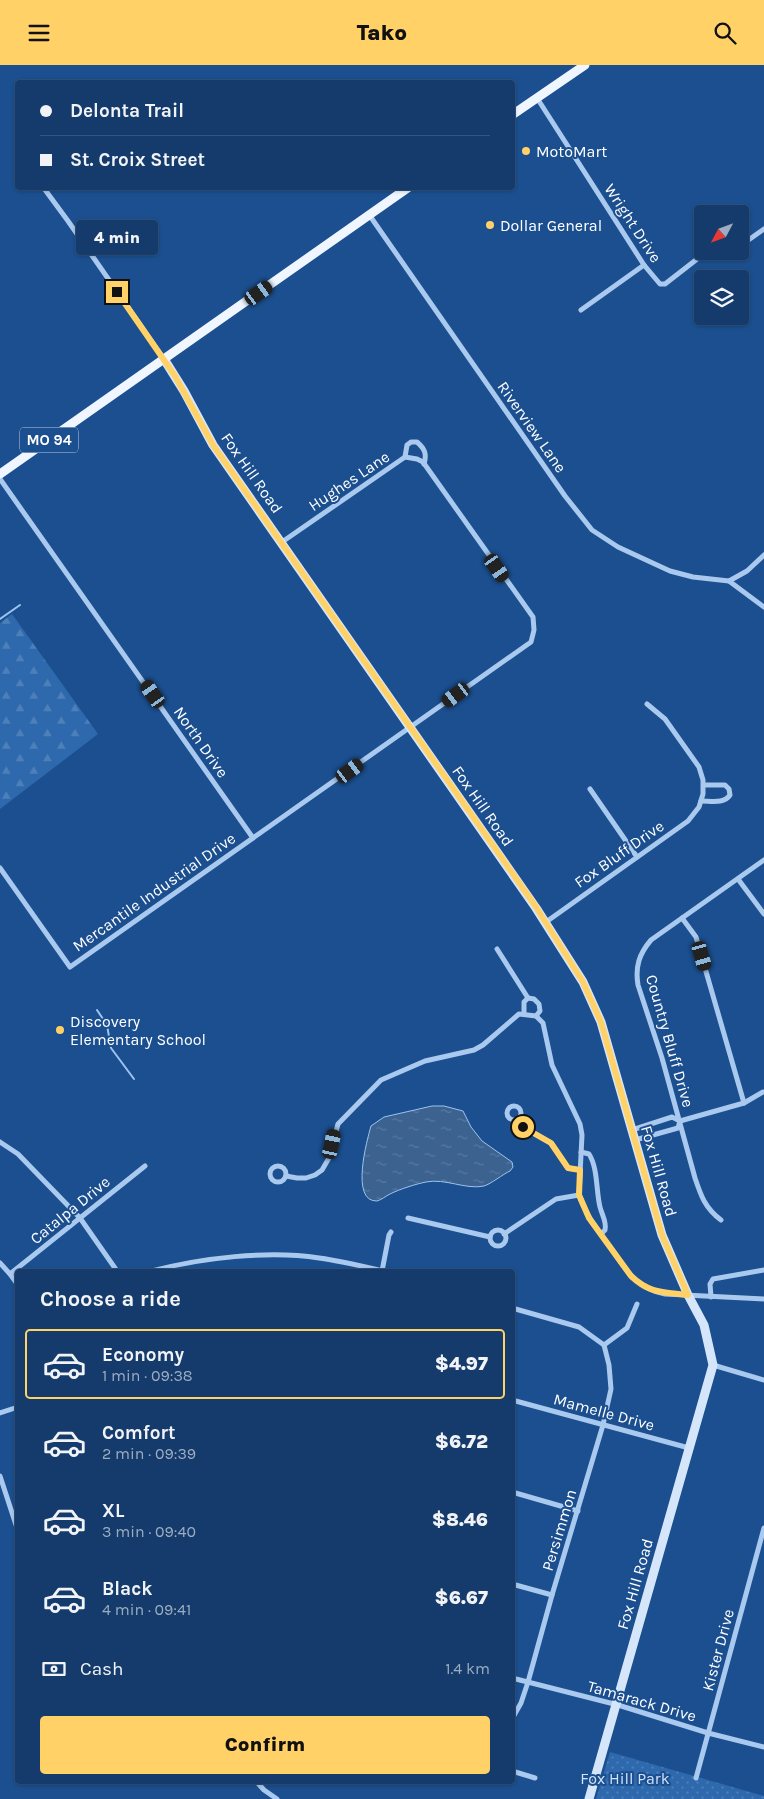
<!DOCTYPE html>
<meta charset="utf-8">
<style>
:root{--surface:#143b6b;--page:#1d4271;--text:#f1f3f6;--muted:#9dadc1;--line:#33557e;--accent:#ffd166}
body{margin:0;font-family:Karla,sans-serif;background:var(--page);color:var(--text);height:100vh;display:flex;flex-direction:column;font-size:19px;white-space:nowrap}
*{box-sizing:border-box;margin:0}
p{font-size:16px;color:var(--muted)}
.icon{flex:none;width:28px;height:28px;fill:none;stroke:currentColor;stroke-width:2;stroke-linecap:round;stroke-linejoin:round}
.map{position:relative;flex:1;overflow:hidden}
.drawer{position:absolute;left:15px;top:1204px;width:500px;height:515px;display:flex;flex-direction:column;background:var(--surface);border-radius:5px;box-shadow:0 1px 4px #0004,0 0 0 1px var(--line)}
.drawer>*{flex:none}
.banner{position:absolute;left:15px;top:15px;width:500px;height:110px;border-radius:5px;box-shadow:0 1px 4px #0004,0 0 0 1px var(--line);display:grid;align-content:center;height:110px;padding:0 25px;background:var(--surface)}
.needle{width:32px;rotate:229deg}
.tools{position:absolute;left:694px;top:140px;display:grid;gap:10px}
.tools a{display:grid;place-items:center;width:55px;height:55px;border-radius:5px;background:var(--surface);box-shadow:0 1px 4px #0004,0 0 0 1px var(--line);font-size:25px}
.end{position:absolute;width:22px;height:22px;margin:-11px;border:6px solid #ffd166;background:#111;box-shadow:0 0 0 2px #111}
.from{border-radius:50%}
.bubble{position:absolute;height:35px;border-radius:5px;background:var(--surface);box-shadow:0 1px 4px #0004,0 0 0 1px var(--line);font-size:16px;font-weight:800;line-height:35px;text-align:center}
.car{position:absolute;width:15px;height:30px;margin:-15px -8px;border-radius:6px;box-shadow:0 0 4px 1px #0007;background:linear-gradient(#222 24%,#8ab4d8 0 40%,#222 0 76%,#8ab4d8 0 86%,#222 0)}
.banner b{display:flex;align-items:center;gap:18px;height:48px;font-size:19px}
.banner b+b{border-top:1px solid var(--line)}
.banner i{width:12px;height:12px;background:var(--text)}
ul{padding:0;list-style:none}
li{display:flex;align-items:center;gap:15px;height:70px;margin:0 10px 8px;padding:0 15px;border:2px solid transparent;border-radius:5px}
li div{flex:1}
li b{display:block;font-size:19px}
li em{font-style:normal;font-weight:800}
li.current{border-color:var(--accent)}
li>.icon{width:45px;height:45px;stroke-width:1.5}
h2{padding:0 25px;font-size:22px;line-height:60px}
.pay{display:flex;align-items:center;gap:12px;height:55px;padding:0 25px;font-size:19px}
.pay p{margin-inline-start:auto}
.button{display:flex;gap:10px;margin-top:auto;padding:10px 25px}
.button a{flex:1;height:58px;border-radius:5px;background:var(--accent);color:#111;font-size:20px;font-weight:800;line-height:58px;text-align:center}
header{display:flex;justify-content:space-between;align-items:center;height:65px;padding:0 25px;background:var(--accent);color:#111;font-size:22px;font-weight:800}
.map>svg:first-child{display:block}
.forest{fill:url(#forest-firs)}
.park{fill:url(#park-dots)}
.water{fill:url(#water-ripples);stroke:#9cc4f0}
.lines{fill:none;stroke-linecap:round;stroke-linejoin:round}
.stream{stroke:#9cc4f0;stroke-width:2}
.street{stroke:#a9c9ee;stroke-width:5}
.secondary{stroke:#d6e6fa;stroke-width:9}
.primary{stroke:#f0f6ff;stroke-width:9}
.route{stroke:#ffd166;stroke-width:6}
.poi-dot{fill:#ffd166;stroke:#1b4f8f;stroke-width:2}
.labels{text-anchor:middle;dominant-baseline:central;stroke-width:4;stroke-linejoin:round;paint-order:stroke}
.shield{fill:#1b4f8f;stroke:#bbcadd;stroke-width:1}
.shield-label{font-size:15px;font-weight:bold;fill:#fff}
.poi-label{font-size:16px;fill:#fff;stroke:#1b4f8f;text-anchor:start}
.street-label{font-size:16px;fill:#fff;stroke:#1b4f8f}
.park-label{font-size:16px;fill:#cfe3fa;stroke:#1b4f8f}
</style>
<header><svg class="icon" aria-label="menu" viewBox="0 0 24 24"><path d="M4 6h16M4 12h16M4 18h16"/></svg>Tako<svg class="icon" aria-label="search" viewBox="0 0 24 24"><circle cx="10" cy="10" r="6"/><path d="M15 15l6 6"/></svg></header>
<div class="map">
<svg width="764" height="1734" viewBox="0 0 764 1734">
<defs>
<pattern id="forest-firs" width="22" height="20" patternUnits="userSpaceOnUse" patternTransform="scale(1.25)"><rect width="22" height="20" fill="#2e69ad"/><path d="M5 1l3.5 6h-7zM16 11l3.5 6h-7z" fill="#4d80b9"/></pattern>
<pattern id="park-dots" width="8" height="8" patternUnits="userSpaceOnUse" patternTransform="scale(1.25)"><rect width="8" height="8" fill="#2e69ad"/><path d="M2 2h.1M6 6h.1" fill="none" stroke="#4d80b9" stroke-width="1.8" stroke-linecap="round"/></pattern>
<pattern id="water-ripples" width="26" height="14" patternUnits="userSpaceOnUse" patternTransform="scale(1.25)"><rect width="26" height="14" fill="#3c6290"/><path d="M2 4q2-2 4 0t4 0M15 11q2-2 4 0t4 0" fill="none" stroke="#597aa1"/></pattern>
</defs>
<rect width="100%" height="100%" fill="#1b4f8f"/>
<path class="forest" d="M 12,549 L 98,669 L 0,744 L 0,558 Z"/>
<path class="park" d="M 610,1687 L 764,1731 L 764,1734 L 596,1734 Z"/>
<path class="water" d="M 432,1041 L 444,1041 L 463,1046 L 471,1062 L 482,1076 L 512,1097 L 513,1102 L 510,1106 C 503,1109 491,1119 484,1121 C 466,1125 445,1113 426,1117 C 416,1119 400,1124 390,1129 C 386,1131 381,1135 377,1136 C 350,1137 367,1075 371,1061 L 384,1052 Z"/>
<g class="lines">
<g class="stream">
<path d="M 0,554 L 20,540"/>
<path d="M 97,945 L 107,960 L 111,983 L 134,1014"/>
</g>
<g class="street">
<path d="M 537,33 L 644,200 L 660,219 L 665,219 L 701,191 L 730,186"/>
<path d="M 43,122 L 68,156 L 164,294"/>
<path d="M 370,151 L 565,431 L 592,465 L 618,482 L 670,506 L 693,512 L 729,516 L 764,542"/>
<path d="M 740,181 L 764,164"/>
<path d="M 581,245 L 644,200"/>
<path d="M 405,392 L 407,380 L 411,377 L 417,377 C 425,384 427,389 424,399"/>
<path d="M 0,414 L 253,773"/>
<path d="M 729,516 L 747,506 L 764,490"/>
<path d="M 590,724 L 637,792"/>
<path d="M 701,736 C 712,736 724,739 730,730 L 729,724 L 725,720 L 704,720"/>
<path d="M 0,803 L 70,902 L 531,577 L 534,565 L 533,552 L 423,397 L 417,394 L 405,392 L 282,477"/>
<path d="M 738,814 L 764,849"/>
<path d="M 682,853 L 696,872 L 744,1038"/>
<path d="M 546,857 L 688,756 L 699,742 L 703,729 L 703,715 L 699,702 L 665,654 L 647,639"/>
<path d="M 497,884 L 528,933"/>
<path d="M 524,949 L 524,937 L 528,933 L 534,934 L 539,939 L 540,946 L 536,951"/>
<circle cx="514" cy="1048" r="7"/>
<path d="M 517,1054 L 523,1062 L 551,1078 L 568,1103 L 580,1105"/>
<path d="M 680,1056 L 744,1038 L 763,1027"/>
<path d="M 632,1065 L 672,1052 L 680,1056 L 678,1063 L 635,1075"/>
<path d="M 0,1077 L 18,1089 L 80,1153 L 117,1206"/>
<path d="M 581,1087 L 589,1089 C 598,1103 596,1126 600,1142 C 602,1150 607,1157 605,1165 L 601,1169"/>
<circle cx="278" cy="1109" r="8"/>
<path d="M 286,1111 L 297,1113 L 306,1113 L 315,1110 L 322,1105 L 329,1093 L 338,1059 L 381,1015 L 425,996 L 474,985 L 483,980 L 519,949 L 536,951 L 543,958 L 552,1000 L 580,1059 L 582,1070 L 579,1130 C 586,1151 600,1168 613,1186 C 620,1196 627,1208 637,1216 C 645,1223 655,1227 665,1229 L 764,1234"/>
<path d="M 408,1153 L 490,1172"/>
<path d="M 721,1155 C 705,1143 701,1131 695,1113 L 662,993 L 638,920 C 635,902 639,889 651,875 L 764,795"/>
<circle cx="498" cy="1173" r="8"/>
<path d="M 504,1169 L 556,1134 L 579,1130"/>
<path d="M 0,1198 L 10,1209 L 18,1220"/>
<path d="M 152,1206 C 201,1193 268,1185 319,1193 C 341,1196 362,1201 383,1206"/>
<path d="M 382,1206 L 389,1170 L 391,1167"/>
<path d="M 10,1209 L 145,1101"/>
<path d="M 711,1232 L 710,1219 L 713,1214 L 764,1205"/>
<path d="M 512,1243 L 579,1262 L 604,1280"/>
<path d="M 604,1280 L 627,1263 L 637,1239"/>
<path d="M 713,1300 L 764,1315"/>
<path d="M 512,1335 L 689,1383"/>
<path d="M 0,1348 L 18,1342"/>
<path d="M 0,1411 L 18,1466"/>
<path d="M 512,1427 L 578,1446"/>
<path d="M 512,1519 L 552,1530"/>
<path d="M 512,1613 L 618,1640 L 708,1668 L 764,1682"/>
<path d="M 512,1654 L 521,1638 L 528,1617 L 552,1530 L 603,1360 L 611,1324 L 609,1300 L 604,1280"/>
<path d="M 512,1706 L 535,1713"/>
<path d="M 696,1713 L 764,1463"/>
<path d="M 256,1716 L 264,1725 L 277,1734"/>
</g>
<path class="secondary" d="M 164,294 L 184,326 L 213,380 L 536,843 L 583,917 L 601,957 L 662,1170 L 688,1230 L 704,1260 L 713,1300 L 589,1734"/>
<g class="primary">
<path d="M 512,50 L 585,0"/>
<path d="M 0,409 L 409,122"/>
</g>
</g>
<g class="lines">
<path class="route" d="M 117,227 L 175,311 L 213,380 L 536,842 L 583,917 L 601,957 L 662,1170 L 688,1230 C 664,1227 650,1229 631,1211 L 589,1153 L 579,1130 L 580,1105 L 568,1103 L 551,1078 L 523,1062"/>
</g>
<g class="poi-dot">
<circle cx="526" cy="86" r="5"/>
<circle cx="490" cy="160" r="5"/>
<circle cx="60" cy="965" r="5"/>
</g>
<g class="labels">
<rect class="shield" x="20" y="362.5" width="58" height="25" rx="4"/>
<g class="shield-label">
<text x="49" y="375">MO 94</text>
</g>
<g class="poi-label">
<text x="536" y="86">MotoMart</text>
<text x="500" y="160">Dollar General</text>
<text x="70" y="956">Discovery<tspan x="70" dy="18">Elementary School</tspan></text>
</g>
<g class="street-label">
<text transform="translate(633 158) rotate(57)">Wright Drive</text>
<text transform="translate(532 362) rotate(55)">Riverview Lane</text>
<text transform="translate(252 408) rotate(55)">Fox Hill Road</text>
<text transform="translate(349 416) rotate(-34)">Hughes Lane</text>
<text transform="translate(201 677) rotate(55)">North Drive</text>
<text transform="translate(483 741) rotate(55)">Fox Hill Road</text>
<text transform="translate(619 789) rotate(-35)">Fox Bluff Drive</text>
<text transform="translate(154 827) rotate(-35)">Mercantile Industrial Drive</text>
<text transform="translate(670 976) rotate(74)">Country Bluff Drive</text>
<text transform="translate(659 1106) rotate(74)">Fox Hill Road</text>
<text transform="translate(70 1145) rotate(-39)">Catalpa Drive</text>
<text transform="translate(604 1347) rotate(15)">Mamelle Drive</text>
<text transform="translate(559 1465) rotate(-73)">Persimmon</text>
<text transform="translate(635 1519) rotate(-74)">Fox Hill Road</text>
<text transform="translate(718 1585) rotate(-75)">Kister Drive</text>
<text transform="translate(642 1636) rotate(16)">Tamarack Drive</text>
</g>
<g class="park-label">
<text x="625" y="1713">Fox Hill Park</text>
</g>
</g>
</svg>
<div class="tools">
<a><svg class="needle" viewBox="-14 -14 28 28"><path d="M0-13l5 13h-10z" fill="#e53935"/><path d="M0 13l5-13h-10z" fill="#9dadc1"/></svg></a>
<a><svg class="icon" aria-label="layers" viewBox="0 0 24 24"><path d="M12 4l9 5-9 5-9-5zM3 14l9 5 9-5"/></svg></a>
</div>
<i class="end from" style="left:523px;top:1062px"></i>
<i class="end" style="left:117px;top:227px"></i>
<div class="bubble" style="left:76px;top:155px;width:82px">4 min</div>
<i class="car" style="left:259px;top:228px;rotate:55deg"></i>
<i class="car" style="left:497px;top:503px;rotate:145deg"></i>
<i class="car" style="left:153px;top:629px;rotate:325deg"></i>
<i class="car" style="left:456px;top:630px;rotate:234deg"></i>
<i class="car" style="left:350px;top:706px;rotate:54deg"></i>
<i class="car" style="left:702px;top:891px;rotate:164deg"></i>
<i class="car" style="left:332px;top:1079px;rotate:12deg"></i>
<div class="banner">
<b><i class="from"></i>Delonta Trail</b>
<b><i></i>St. Croix Street</b>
</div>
<section class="drawer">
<h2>Choose a ride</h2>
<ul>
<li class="current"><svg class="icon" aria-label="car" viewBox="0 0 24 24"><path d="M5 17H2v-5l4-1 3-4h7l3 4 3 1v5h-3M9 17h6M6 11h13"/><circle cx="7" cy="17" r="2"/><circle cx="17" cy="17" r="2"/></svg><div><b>Economy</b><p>1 min · 09:38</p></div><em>$4.97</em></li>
<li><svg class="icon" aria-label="car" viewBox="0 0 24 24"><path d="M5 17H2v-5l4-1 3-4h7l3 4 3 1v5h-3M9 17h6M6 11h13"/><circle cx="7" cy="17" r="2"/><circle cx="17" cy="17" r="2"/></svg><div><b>Comfort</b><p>2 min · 09:39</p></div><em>$6.72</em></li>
<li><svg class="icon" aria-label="car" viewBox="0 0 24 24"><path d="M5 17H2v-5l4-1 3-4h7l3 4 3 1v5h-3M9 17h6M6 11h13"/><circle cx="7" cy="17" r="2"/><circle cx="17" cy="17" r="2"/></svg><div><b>XL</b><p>3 min · 09:40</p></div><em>$8.46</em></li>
<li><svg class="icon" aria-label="car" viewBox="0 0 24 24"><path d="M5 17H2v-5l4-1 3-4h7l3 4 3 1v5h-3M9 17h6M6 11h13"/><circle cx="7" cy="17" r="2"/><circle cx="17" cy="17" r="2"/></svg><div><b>Black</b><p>4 min · 09:41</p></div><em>$6.67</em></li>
</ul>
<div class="pay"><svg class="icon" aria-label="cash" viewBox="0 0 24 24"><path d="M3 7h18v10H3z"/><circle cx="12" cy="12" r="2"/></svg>Cash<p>1.4 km</p></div>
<div class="button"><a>Confirm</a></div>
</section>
</div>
